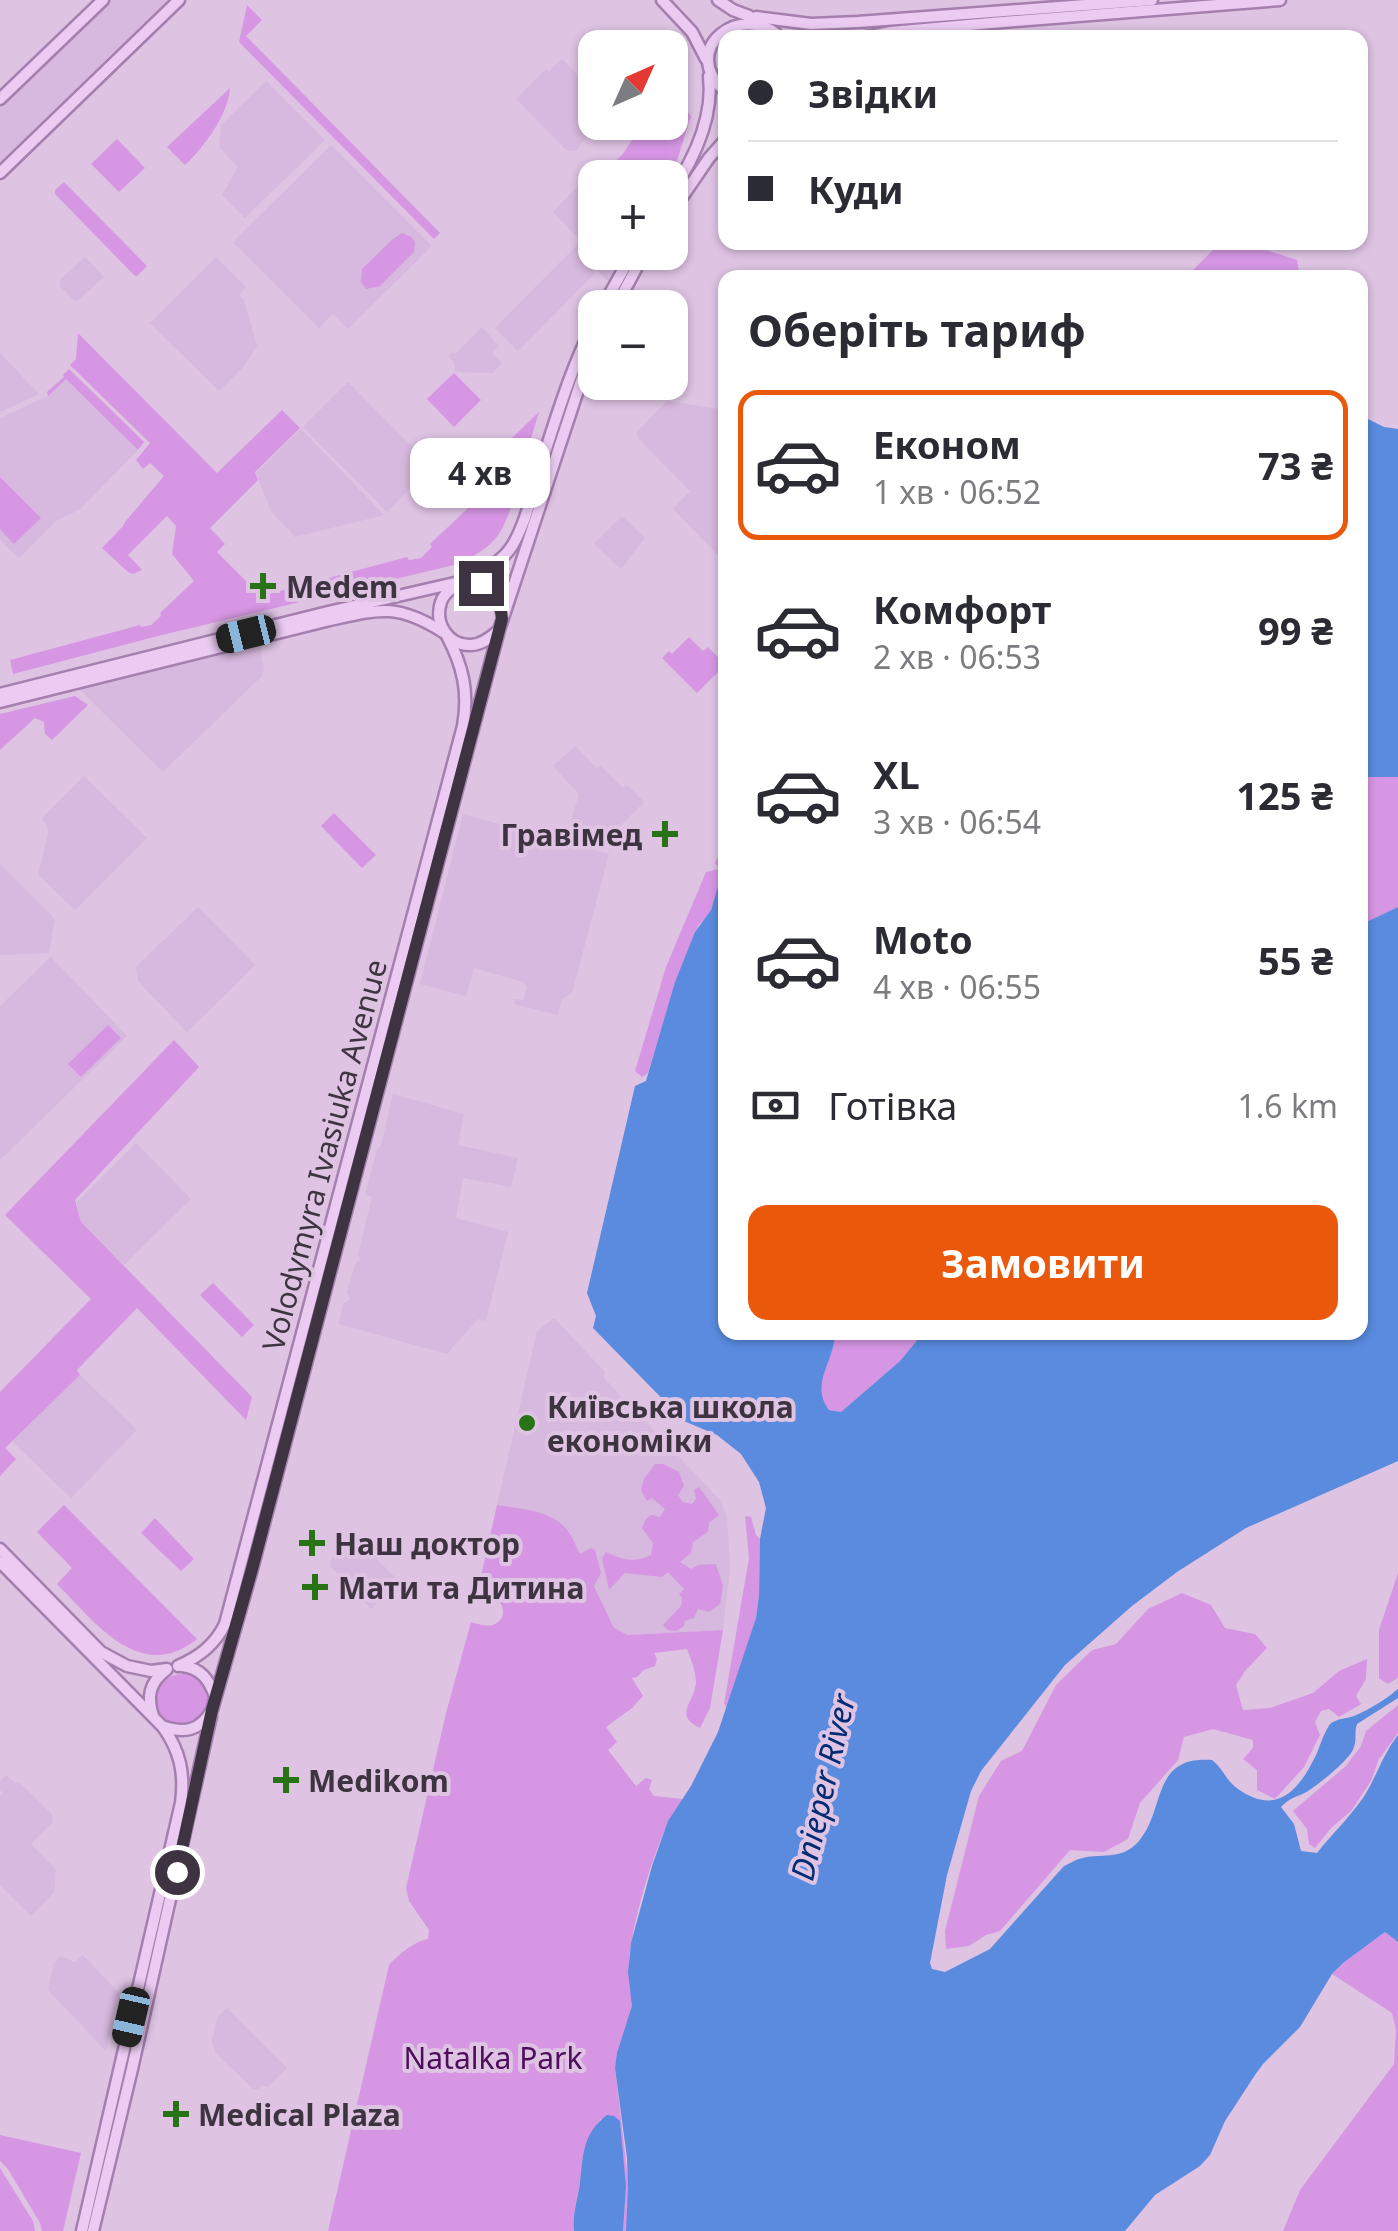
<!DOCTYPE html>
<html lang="uk">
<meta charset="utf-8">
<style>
:root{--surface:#fff;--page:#f7f7f7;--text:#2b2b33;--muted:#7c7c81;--line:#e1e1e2;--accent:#ea580c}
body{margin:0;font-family:"Noto Sans",sans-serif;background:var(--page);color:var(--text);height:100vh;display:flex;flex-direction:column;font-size:38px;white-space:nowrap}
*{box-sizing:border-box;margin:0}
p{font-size:32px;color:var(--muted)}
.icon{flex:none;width:55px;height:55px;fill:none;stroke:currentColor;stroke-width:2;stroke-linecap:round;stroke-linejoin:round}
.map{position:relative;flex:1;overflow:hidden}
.panel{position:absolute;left:718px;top:270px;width:650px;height:1070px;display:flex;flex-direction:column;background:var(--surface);border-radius:20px;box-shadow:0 2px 8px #0004}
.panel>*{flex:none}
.banner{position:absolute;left:718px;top:30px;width:650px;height:220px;border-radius:20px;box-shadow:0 2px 8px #0004;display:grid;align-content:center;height:220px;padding:0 30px;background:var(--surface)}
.needle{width:65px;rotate:45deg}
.buttons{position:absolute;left:578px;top:30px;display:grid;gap:20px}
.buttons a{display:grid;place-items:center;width:110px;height:110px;border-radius:20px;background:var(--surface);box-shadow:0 2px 8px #0004;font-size:50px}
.end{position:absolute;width:45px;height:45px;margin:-22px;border:12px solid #3e3340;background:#fff;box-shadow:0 0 0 5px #fff}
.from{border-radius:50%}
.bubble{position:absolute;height:70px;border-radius:20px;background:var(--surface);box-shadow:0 2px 8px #0004;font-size:32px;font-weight:700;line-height:70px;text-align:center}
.car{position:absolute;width:30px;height:60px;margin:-30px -15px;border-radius:12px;box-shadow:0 0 8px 2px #0007;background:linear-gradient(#222 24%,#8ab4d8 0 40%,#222 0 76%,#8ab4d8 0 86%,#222 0)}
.banner b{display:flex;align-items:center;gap:35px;height:95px;font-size:38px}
.banner b+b{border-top:2px solid var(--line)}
.banner i{width:25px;height:25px;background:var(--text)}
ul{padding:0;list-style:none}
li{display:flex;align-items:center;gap:30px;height:150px;margin:0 20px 15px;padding:0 10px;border:5px solid transparent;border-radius:20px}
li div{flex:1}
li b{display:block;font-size:38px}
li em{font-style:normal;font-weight:700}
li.selected{border-color:var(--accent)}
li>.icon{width:90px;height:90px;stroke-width:1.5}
h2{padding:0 30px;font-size:45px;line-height:120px}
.pay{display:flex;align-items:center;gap:25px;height:110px;padding:0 30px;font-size:38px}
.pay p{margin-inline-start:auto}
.primary-button{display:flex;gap:20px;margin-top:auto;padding:20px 30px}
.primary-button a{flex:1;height:115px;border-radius:20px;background:var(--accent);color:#fff;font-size:40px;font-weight:700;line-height:115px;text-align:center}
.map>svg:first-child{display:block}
.built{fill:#d7b8de}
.green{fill:#d696e4}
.water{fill:#5a8bde}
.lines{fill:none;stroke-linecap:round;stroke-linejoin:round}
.major-casing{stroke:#a57fae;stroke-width:15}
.major{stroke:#ebcbf2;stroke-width:10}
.route{stroke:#3e3340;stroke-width:12}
.poi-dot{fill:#297317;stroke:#dec3e3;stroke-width:4}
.labels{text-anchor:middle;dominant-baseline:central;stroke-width:8;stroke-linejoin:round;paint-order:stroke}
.poi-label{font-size:30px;font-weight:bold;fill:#3e3340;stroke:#dec3e3;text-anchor:start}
.street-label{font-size:30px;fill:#3e3340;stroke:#dec3e3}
.park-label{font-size:30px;fill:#4c0d59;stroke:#dec3e3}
.water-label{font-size:32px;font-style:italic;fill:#002c74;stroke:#dec3e3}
</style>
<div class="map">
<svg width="1398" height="2231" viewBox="0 0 1398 2231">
<rect width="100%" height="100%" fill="#dec3e3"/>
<g class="built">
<path d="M 105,0 L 177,0 L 0,170 L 0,101 Z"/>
<path d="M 562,59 L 589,86 L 595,83 L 596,123 L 576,151 L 566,150 L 516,99 L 546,69 L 549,71 Z"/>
<path d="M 266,81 L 325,140 L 245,218 L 222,195 L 238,167 L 219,147 L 221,125 Z"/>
<path d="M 331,145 L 432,246 L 348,329 L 333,314 L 319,328 L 233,242 Z"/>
<path d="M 587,177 L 595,184 L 595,252 L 625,253 L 608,281 L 597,271 L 518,351 L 495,328 L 581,241 L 553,212 Z"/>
<path d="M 85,257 L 104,277 L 76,302 L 60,286 L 60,280 Z"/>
<path d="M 216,257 L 246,287 L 239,295 L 244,300 L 257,346 L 243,367 L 219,391 L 150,323 Z"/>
<path d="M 482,327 L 499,346 L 492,353 L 502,363 L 492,373 L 455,372 L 454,362 L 448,356 L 452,352 L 455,354 Z"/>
<path d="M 0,353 L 39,394 L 0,412 Z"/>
<path d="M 65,378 L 138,450 L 79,510 L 57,520 L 19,558 L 0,540 L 0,418 L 48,396 Z"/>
<path d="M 348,382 L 432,467 L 387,512 L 303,427 Z"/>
<path d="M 667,401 L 725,410 L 725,562 L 673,509 L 690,491 L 638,438 L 637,432 Z"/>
<path d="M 301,429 L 384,515 L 295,537 L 271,511 L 256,473 Z"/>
<path d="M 622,516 L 645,538 L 621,569 L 594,544 Z"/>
<path d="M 260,643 L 264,670 L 262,676 L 163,772 L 77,687 Z"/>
<path d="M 575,746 L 597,768 L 601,766 L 623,788 L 627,785 L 644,802 L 611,835 L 570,825 L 579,794 L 553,766 Z"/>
<path d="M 84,776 L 147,838 L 75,910 L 38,874 L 49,831 L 42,818 Z"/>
<path d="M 463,814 L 609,854 L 572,993 L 562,999 L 558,1015 L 514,1004 L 515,999 L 523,1000 L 527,987 L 523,982 L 474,968 L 466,996 L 420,984 Z"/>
<path d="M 0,864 L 55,919 L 49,953 L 0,955 Z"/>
<path d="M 198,907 L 255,965 L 187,1032 L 138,981 L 136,967 Z"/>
<path d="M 51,957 L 127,1036 L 0,1160 L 0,1006 Z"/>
<path d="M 393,1094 L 464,1114 L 458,1145 L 518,1158 L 511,1187 L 463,1178 L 456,1218 L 508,1232 L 486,1321 L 478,1319 L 447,1354 L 339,1324 L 343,1304 L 350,1299 L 347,1292 L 356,1262 L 361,1260 L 358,1254 L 372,1197 L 365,1195 L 377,1149 L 381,1146 Z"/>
<path d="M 136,1143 L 191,1199 L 124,1265 L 81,1222 L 77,1202 Z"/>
<path d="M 554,1318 L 605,1372 L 604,1378 L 720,1500 L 727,1516 L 730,1568 L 723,1630 L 628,1635 L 614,1628 L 569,1531 L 497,1505 L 537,1331 Z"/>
<path d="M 80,1375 L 137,1430 L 71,1498 L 12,1441 Z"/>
<path d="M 353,1536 L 403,1585 L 403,1589 L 389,1603 L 382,1598 L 371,1609 L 330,1566 L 332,1557 Z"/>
<path d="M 6,1775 L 15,1783 L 19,1782 L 52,1814 L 53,1822 L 31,1844 L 56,1870 L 54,1893 L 31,1916 L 0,1885 L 0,1796 L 3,1793 L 0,1790 L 0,1781 Z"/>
<path d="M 83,1955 L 119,1993 L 106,2051 L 48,1990 L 54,1963 L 60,1956 L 75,1962 Z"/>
<path d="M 227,2008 L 287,2068 L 268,2087 L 262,2085 L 258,2089 L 253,2089 L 215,2052 L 212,2041 L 217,2017 Z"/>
</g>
<g class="green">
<path d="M 247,5 L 262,20 L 246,36 L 440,233 L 434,239 L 239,42 Z"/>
<path d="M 230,88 C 228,115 204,147 185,165 L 167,147 Z"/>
<path d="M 675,98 L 691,116 L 676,164 L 666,177 L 600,177 L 623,154 L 643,123 L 670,122 L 670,100 Z"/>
<path d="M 117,139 L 145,168 L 119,192 L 91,164 Z"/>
<path d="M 64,182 L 147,266 L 137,276 L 134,275 L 55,194 L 55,190 Z"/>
<path d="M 402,233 L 411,237 L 415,242 L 414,252 L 380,286 L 366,289 L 361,282 L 362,269 L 393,239 Z"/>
<path d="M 1221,242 L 1245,243 L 1297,260 L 1300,277 L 1186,277 Z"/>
<path d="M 78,333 L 217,473 L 282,410 L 300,428 L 255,472 L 258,480 L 210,528 L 225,544 L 217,552 L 258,593 L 265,595 L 407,557 L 409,560 L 421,558 L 432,547 L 430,544 L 499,479 L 516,494 C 501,535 499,544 458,564 L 158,636 L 13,674 L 10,660 L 140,625 L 141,627 L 151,625 L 161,616 L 160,613 L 194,581 L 172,554 L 176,526 L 167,516 L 128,555 L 142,570 L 133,574 L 128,572 L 102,548 L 123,526 L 125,522 L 164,476 L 150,463 L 143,469 L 136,460 L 150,443 L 70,365 L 76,359 Z"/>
<path d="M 69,369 L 144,442 L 138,450 L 66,379 L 48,396 L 47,392 L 64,377 L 63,375 Z"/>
<path d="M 454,373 L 481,400 L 454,427 L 427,399 Z"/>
<path d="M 539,412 L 516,488 L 488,461 Z"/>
<path d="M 0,477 L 41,518 L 14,544 L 0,529 Z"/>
<path d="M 689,637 L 703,651 L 708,647 L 725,665 L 697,693 L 662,658 L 669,651 L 672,654 Z"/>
<path d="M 75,696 L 88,705 L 52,740 L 45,734 L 44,722 L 35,718 L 0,750 L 0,714 Z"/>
<path d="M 1360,777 L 1398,777 L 1398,907 L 1360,925 Z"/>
<path d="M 334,813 L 376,855 L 362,868 L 321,826 Z"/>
<path d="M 725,841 L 725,863 L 713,904 L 709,914 L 698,926 L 683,963 L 648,1073 L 642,1077 L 635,1071 L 666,967 L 706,872 L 719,869 L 715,863 Z"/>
<path d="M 108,1025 L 121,1038 L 81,1077 L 68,1064 Z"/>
<path d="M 174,1040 L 199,1067 L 75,1200 L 81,1222 L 252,1397 L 246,1420 L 137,1308 L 77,1370 L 80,1375 L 5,1448 L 16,1459 L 0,1476 L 0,1392 L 91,1299 L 5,1215 Z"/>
<path d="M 213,1283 L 254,1325 L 242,1337 L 200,1295 Z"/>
<path d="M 835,1333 L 923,1333 L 900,1361 L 841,1412 L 829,1410 C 807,1382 835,1362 835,1333 Z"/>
<path d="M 655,1464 L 663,1464 L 679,1472 L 684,1486 L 678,1495 L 683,1502 L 692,1504 L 696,1499 L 694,1490 L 699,1487 L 719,1515 L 709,1523 L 708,1532 L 693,1542 L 691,1553 L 680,1562 L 691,1569 L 698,1565 L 716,1564 L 723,1586 L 720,1604 L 709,1612 L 698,1609 L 694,1618 L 685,1621 L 684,1626 L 676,1631 L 668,1630 L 663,1625 L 681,1606 L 682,1598 L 679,1594 L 684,1589 L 668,1572 L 662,1577 L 625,1573 L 609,1590 L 602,1558 L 606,1552 C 622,1560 635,1563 651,1555 L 653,1543 L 642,1528 L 645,1520 L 651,1515 L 660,1517 L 665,1509 L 652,1498 L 647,1501 L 641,1490 L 644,1479 Z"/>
<path d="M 64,1505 L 197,1639 C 140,1685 94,1621 57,1584 L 72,1568 L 37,1532 Z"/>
<path d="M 497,1505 C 521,1509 553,1510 568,1531 C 573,1537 576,1547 580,1554 L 591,1548 L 595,1550 L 601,1573 L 594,1586 L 614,1628 L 628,1635 L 723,1630 L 710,1708 L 700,1728 C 673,1715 694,1703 696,1683 C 696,1672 691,1659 687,1649 L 654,1653 L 657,1659 L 655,1666 L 644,1670 L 637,1677 L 632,1678 L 643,1696 L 632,1708 L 606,1727 L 617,1742 L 608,1750 L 636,1786 L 646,1778 L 652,1780 L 649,1789 L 654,1796 L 683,1799 C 657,1832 633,1919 629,1961 C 628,1977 635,1993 632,2008 C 627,2029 618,2047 615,2068 L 634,2231 L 623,2231 L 626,2187 L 601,2119 C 583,2142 583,2153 580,2181 C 578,2198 572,2214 574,2231 L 328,2231 L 389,1965 C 399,1954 413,1942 428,1939 L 429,1930 L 409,1901 L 406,1888 L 446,1713 L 471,1622 C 478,1624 488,1628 495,1624 C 507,1618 505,1603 494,1598 C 489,1595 483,1595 477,1594 Z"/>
<path d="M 745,1516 L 751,1517 L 756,1535 L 760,1539 L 759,1595 L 756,1618 L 728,1708 L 724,1704 L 749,1558 Z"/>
<path d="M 155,1518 L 194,1559 L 181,1571 L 141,1533 Z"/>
<path d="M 1398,1573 L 1398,1678 L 1388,1684 L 1379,1678 L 1379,1630 Z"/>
<path d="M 1182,1593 L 1211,1605 L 1225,1628 L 1255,1634 L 1267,1648 L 1245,1671 L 1236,1685 L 1243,1710 L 1270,1708 L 1313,1693 L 1339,1671 L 1367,1659 L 1366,1679 L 1356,1696 L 1361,1704 L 1339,1717 L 1329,1709 L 1321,1711 L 1315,1722 L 1320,1735 L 1304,1767 L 1275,1799 L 1257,1790 L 1257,1770 L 1243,1759 L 1253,1748 L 1253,1740 L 1213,1729 L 1184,1737 L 1178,1760 L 1140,1803 L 1128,1839 L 1104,1852 L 1070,1850 L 1000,1931 L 986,1935 L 969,1946 L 946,1949 L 945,1931 L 979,1796 L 1001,1761 L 1022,1751 L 1056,1685 L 1092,1650 L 1116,1644 L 1148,1609 Z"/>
<circle cx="182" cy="1700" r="26"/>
<path d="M 1398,1705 L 1398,1733 L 1379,1759 L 1371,1781 L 1351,1811 L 1331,1828 L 1315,1848 L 1309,1844 L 1307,1829 L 1293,1811 L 1346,1766 L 1361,1746 L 1366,1731 Z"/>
<path d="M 1385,1932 L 1398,1942 L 1398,2231 L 1283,2231 L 1300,2190 L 1394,2064 L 1396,2030 L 1392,2013 L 1332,1974 L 1343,1963 Z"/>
<path d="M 0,2135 L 81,2153 L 63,2231 L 42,2231 L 40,2223 L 8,2169 L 0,2161 Z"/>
<path d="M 0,2168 L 33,2221 L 35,2231 L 0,2231 Z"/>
</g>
<g class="water">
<path d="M 1360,415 L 1384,427 L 1398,429 L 1398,777 L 1360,777 Z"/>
<path d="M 725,863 L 725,1332 L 835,1333 C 835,1361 809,1384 829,1410 L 841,1412 L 900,1361 L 923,1333 L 1360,1332 L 1360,925 L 1398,907 L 1398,1461 L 1246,1528 L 1177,1572 L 1132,1606 L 1065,1665 L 981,1771 L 971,1791 L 947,1875 L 930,1963 L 932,1969 L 945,1972 L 990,1949 L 1064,1866 C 1067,1865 1077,1859 1079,1859 C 1100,1852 1121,1862 1139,1841 C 1166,1809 1151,1755 1212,1760 C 1223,1768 1226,1781 1238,1789 C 1278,1817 1300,1789 1317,1753 C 1321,1743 1324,1733 1330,1724 C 1338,1718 1345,1719 1354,1716 C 1370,1709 1385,1700 1398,1689 L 1398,1698 L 1357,1724 C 1354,1732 1357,1739 1354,1747 C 1351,1759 1319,1784 1308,1791 C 1296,1798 1292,1796 1281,1807 L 1294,1824 L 1301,1851 L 1317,1853 C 1332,1834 1349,1818 1363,1798 C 1376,1778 1383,1754 1398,1735 L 1398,1942 L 1385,1932 L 1343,1963 L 1332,1974 L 1300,2027 L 1263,2064 L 1255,2075 L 1225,2121 L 1210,2155 L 1200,2166 L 1155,2195 L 1125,2231 L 626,2231 L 628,2188 L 627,2158 L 615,2068 L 617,2053 L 632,2006 L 628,1972 L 631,1943 L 652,1866 L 668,1821 L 691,1786 L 718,1732 L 756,1618 L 759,1595 L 760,1539 L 766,1508 L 759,1482 L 741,1454 L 717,1435 L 684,1421 L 593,1328 L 596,1316 L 587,1293 L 635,1086 L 646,1081 L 675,982 L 695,932 L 711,910 Z"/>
<path d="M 607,2115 L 614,2116 L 620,2121 L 626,2187 L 623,2231 L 574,2231 C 572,2214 578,2199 580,2182 C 583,2154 583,2133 607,2115 Z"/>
</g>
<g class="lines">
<g class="major-casing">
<g id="major">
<path d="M 662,0 L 692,32 L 706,59"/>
<path d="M 718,0 L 733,10 L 749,16"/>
<path d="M 756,17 L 811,24 L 858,22 L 1152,0"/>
<path d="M 860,38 L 891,32 L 991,23 L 1280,0"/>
<path d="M 725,91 C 677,49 742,0 781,38"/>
<path d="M 0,99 L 103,0"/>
<path d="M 0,173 L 179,0"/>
<path d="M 670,195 C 693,161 714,118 709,76"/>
<path d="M 670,215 L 709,158 L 725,140"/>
<path d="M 602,308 L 633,252"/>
<path d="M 615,308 L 645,252"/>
<path d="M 469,579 C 487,585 499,594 502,613"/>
<path d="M 498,631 C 490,638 481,645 471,645 C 448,646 434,623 441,602 C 449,579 494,575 512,546 C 525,525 531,497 538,474 C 555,422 570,369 595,321"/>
<path d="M 0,694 L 328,612 L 459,582"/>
<path d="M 0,702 L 330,620 C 379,609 397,603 443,632"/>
<path d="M 0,1549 L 101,1652 L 127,1666 L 151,1671 L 167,1669"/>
<path d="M 0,1562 L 162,1726 C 184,1734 200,1731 212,1710 L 252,1569 L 499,630 L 585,369 L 595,347"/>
<path d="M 178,1666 C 199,1657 215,1645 225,1624 L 463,726 C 469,692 463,666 447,636"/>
<path d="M 182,1666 C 201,1668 209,1680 215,1696"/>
<path d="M 153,1716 C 147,1697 149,1683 166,1670"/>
<path d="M 82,2231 L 181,1803 C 185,1773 180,1751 163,1727"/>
<path d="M 93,2231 L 132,2069 L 211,1716"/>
</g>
</g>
<use href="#major" class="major"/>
</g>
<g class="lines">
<path class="route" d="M 177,1872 L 212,1710 L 252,1569 L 502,619 C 501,602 495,592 481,583"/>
</g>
<g class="poi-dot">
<path d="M258 571h10v10h10v10h-10v10h-10v-10h-10v-10h10z"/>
<path d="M660 819h10v10h10v10h-10v10h-10v-10h-10v-10h10z"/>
<circle cx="527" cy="1423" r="10"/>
<path d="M307 1528h10v10h10v10h-10v10h-10v-10h-10v-10h10z"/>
<path d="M310 1572h10v10h10v10h-10v10h-10v-10h-10v-10h10z"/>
<path d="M281 1765h10v10h10v10h-10v10h-10v-10h-10v-10h10z"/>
<path d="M171 2099h10v10h10v10h-10v10h-10v-10h-10v-10h10z"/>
</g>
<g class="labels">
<g class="poi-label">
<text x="286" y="586">Medem</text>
<text x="642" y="834" text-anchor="end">Гравімед</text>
<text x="547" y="1406">Київська школа<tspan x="547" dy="34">економіки</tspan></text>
<text x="334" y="1543">Наш доктор</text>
<text x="338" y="1587">Мати та Дитина</text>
<text x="308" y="1780">Medikom</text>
<text x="198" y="2114">Medical Plaza</text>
</g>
<g class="street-label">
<text transform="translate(324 1155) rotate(-75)">Volodymyra Ivasiuka Avenue</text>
</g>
<g class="park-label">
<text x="493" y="2057">Natalka Park</text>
</g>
<g class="water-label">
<text transform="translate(822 1787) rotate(-77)">Dnieper River</text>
</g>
</g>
</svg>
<div class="buttons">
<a><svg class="needle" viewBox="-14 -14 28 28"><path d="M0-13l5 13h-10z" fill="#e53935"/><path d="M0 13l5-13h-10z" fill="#7c7c81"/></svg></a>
<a>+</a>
<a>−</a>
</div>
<i class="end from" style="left:177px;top:1872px"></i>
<i class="end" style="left:481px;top:583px"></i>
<div class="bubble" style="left:410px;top:438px;width:140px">4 хв</div>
<i class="car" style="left:246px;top:634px;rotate:256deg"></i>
<i class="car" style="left:131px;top:2017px;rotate:193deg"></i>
<div class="banner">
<b><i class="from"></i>Звідки</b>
<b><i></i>Куди</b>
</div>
<section class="panel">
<h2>Оберіть тариф</h2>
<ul>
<li class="selected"><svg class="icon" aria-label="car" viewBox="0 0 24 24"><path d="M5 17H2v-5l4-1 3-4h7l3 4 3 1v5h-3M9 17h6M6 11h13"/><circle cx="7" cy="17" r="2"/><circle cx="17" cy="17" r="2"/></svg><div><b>Економ</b><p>1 хв · 06:52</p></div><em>73 ₴</em></li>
<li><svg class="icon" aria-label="car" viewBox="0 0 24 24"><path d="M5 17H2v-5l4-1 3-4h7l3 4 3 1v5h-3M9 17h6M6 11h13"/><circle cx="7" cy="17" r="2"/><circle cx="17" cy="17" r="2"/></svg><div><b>Комфорт</b><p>2 хв · 06:53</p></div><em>99 ₴</em></li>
<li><svg class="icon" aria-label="car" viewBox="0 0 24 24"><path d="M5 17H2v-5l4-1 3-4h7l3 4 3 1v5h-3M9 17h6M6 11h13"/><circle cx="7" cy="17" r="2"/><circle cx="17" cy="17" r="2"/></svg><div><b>XL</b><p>3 хв · 06:54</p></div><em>125 ₴</em></li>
<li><svg class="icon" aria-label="car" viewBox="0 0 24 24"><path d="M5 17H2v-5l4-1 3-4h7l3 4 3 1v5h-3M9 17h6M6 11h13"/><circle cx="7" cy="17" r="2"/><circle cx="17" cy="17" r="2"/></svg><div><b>Moto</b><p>4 хв · 06:55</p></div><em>55 ₴</em></li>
</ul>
<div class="pay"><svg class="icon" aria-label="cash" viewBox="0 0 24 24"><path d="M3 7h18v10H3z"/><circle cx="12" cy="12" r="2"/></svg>Готівка<p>1.6 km</p></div>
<div class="primary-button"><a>Замовити</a></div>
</section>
</div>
